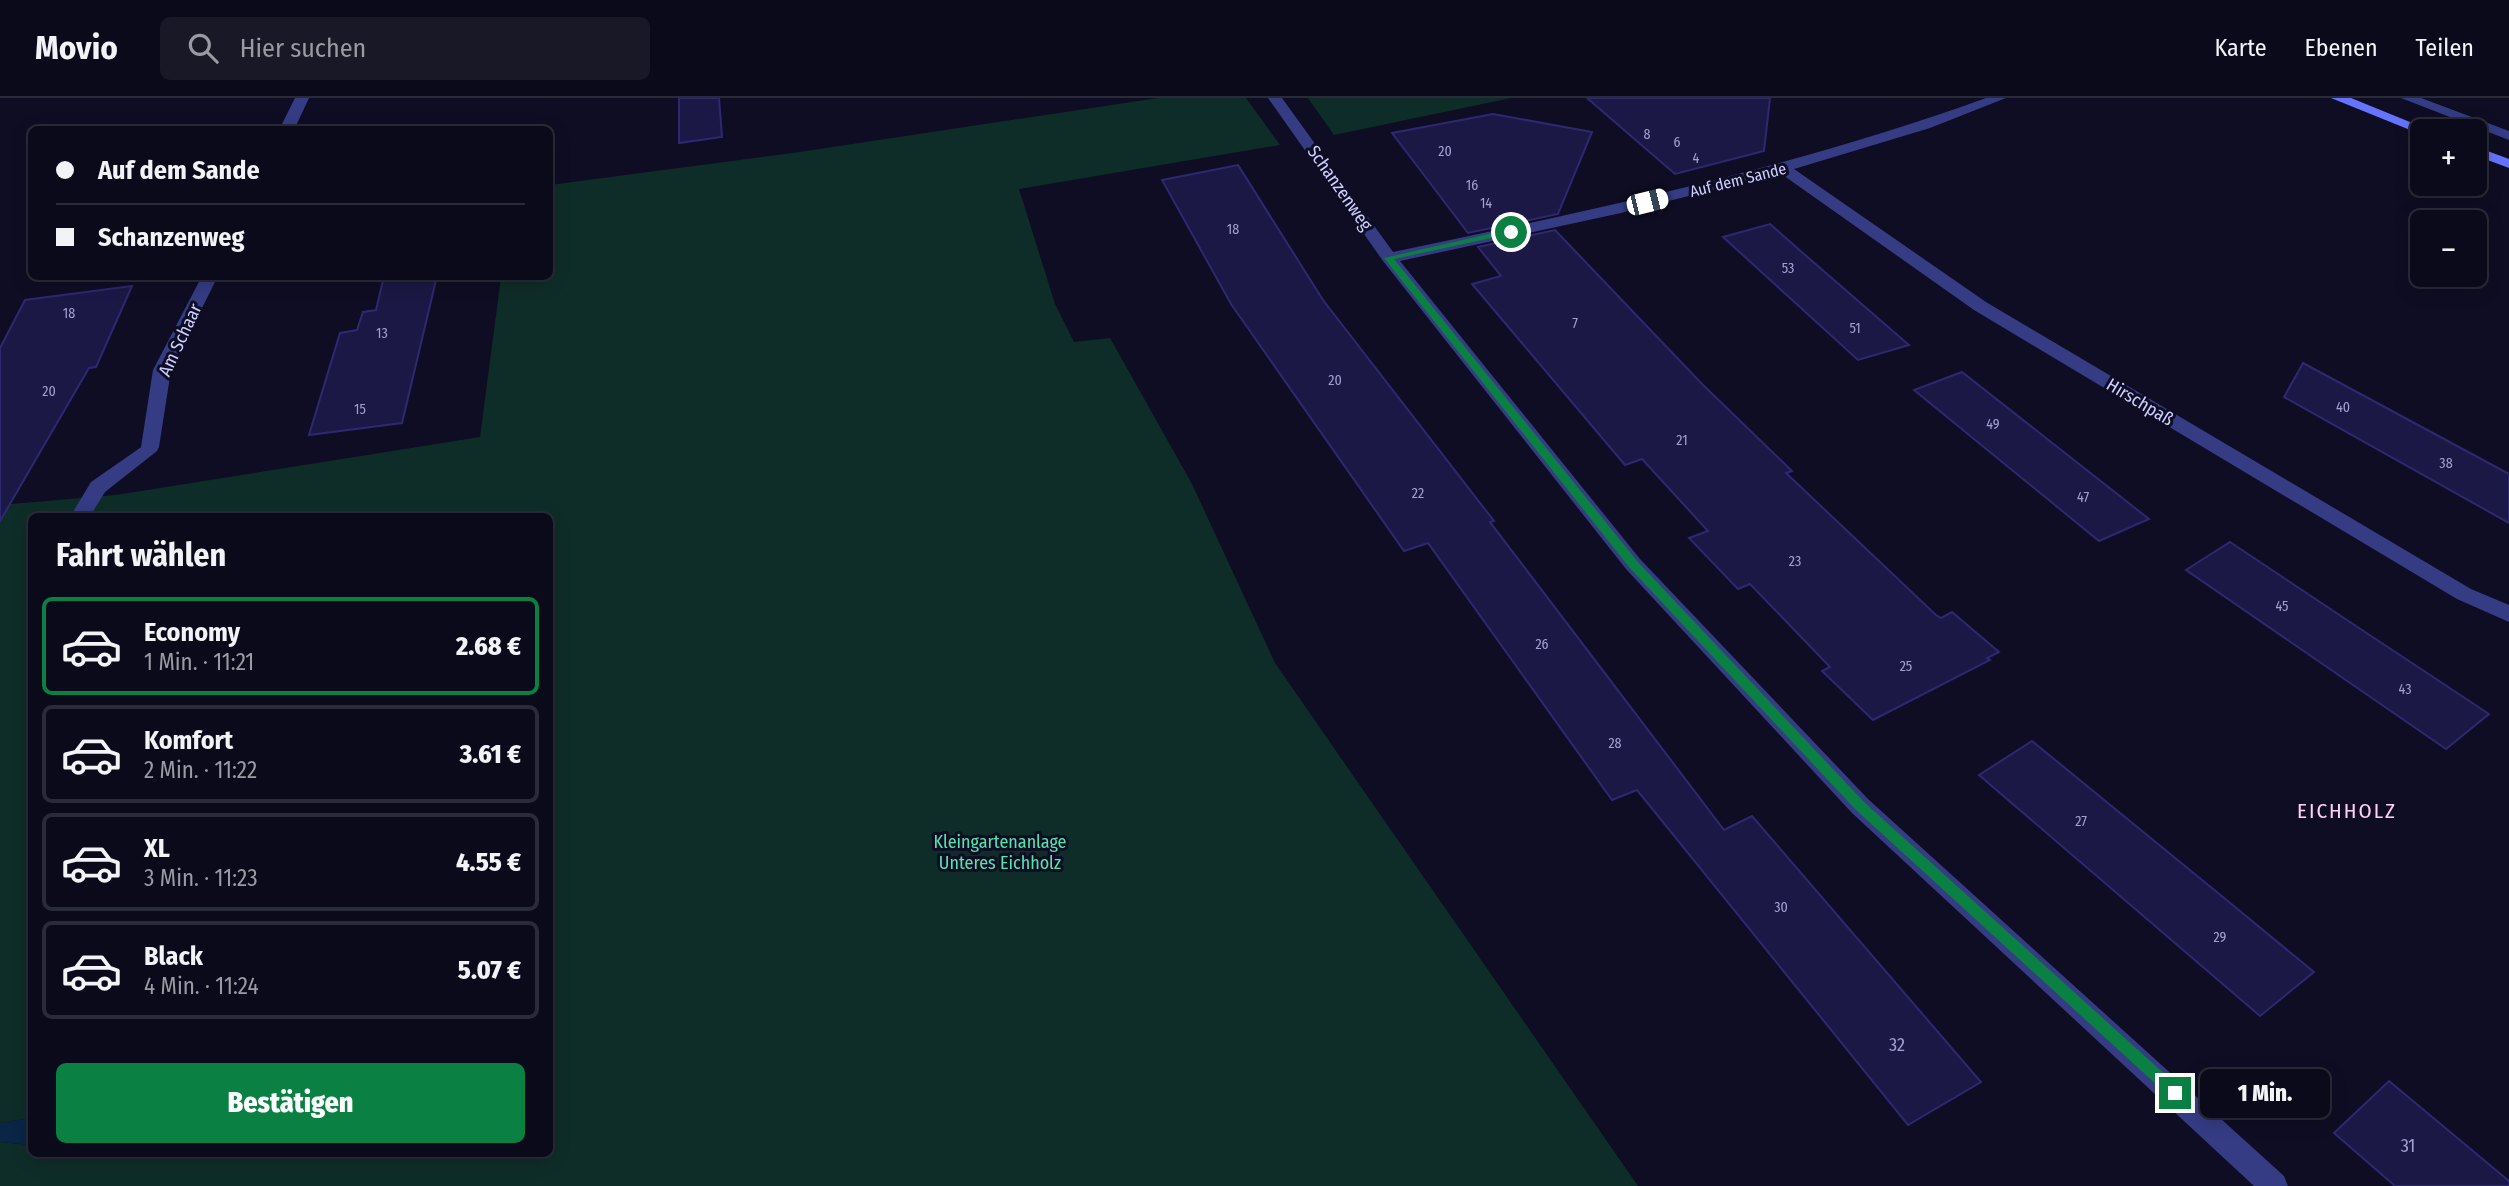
<!DOCTYPE html>
<html lang="de">
<meta charset="utf-8">
<style>
:root{--surface:#0a0a1a;--page:#181827;--text:#f1f3f6;--muted:#999aa2;--line:#2a2b39;--accent:#0b8043}
body{margin:0;font-family:"Fira Sans Condensed",sans-serif;background:var(--page);color:var(--text);height:100vh;display:flex;flex-direction:column;font-size:26px;white-space:nowrap}
*{box-sizing:border-box;margin:0}
p{font-size:23px;color:var(--muted)}
.icon{flex:none;width:38px;height:38px;fill:none;stroke:currentColor;stroke-width:2;stroke-linecap:round;stroke-linejoin:round}
.map{position:relative;flex:1;overflow:hidden}
.side{position:absolute;left:28px;top:415px;width:525px;height:644px;display:flex;flex-direction:column;background:var(--surface);border-radius:10px;box-shadow:0 4px 18px #0003,0 0 0 2px var(--line)}
.side>*{flex:none}
.guide{position:absolute;left:28px;top:28px;width:525px;height:154px;border-radius:10px;box-shadow:0 4px 18px #0003,0 0 0 2px var(--line);display:grid;align-content:center;height:154px;padding:0 28px;background:var(--surface)}
.controls{position:absolute;left:2410px;top:21px;display:grid;gap:14px}
.controls a{display:grid;place-items:center;width:77px;height:77px;border-radius:10px;background:var(--surface);box-shadow:0 4px 18px #0003,0 0 0 2px var(--line);font-size:35px}
.end{position:absolute;width:32px;height:32px;margin:-16px;border:9px solid #0b8043;background:#fff;box-shadow:0 0 0 4px #fff}
.from{border-radius:50%}
.bubble{position:absolute;height:49px;border-radius:10px;background:var(--surface);box-shadow:0 4px 18px #0003,0 0 0 2px var(--line);font-size:23px;font-weight:800;line-height:49px;text-align:center}
.car{position:absolute;width:21px;height:42px;margin:-21px -10px;border-radius:9px;box-shadow:0 0 5px 2px #0007;background:linear-gradient(#fff 24%,#345 0 40%,#fff 0 76%,#345 0 86%,#fff 0)}
.guide b{display:flex;align-items:center;gap:24px;height:66px;font-size:26px}
.guide b+b{border-top:2px solid var(--line)}
.guide i{width:18px;height:18px;background:var(--text)}
ul{padding:0;list-style:none}
li{display:flex;align-items:center;gap:21px;height:98px;margin:0 14px 10px;padding:0 14px;border:4px solid var(--line);border-radius:10px}
li div{flex:1}
li b{display:block;font-size:26px}
li em{font-style:normal;font-weight:800}
li.selected{border-color:var(--accent)}
li>.icon{width:63px;height:63px;stroke-width:1.5}
h2{padding:0 28px;font-size:32px;line-height:84px}
.button{display:flex;gap:14px;margin-top:auto;padding:14px 28px}
.button a{flex:1;height:80px;border-radius:10px;background:var(--accent);color:#fff;font-size:28px;font-weight:800;line-height:80px;text-align:center}
header{display:flex;align-items:center;gap:42px;box-sizing:border-box;height:98px;padding:0 35px;background:var(--surface);border-bottom:2px solid var(--line)}
header strong{font-size:33px}
nav{display:flex;gap:38px;margin-inline-start:auto;font-size:24px}
.search{width:490px;height:63px;background:var(--page);display:flex;align-items:center;gap:18px;box-sizing:border-box;padding:0 24px;border-radius:10px;color:var(--muted);font-size:26px}
.map>svg:first-child{display:block}
.green{fill:#0f2d28}
.water{fill:#092646}
.building{fill:#1b1845;stroke:#2e2872;stroke-width:2}
.lines{fill:none;stroke-linecap:round;stroke-linejoin:round}
.lane{fill:#353c84;fill-rule:evenodd}
.street{fill:#353c84;fill-rule:evenodd}
.secondary{fill:#6574ff;fill-rule:evenodd}
.route{fill:#0b8043}
.labels{text-anchor:middle;dominant-baseline:central;stroke-width:6;stroke-linejoin:round;paint-order:stroke}
.number-label{font-size:14px;fill:#a1a1d0}
.far-street-label{font-size:16px;fill:#cecfff;stroke:#0e0d23}
.street-label{font-size:18px;fill:#cecfff;stroke:#0e0d23}
.park-label{font-size:18px;fill:#54e5af;stroke:#0e0d23}
.near-number-label{font-size:18px;fill:#a1a1d0}
.quarter-label{font-size:21px;letter-spacing:2px;fill:#ffd0f4;stroke:#0e0d23}
</style>
<header>
<strong>Movio</strong>
<div class="search"><svg class="icon" aria-label="search" viewBox="0 0 24 24"><circle cx="10" cy="10" r="6"/><path d="M15 15l6 6"/></svg>Hier suchen</div>
<nav><a>Karte</a><a>Ebenen</a><a>Teilen</a></nav>
</header>
<div class="map">
<svg width="2509" height="1088" viewBox="0 0 2509 1088">
<rect width="100%" height="100%" fill="#0e0d23"/>
<g class="green">
<path d="M 1158,0 L 1246,0 L 1280,47 L 1019,91 L 1055,206 L 1074,244 L 1110,240 L 1192,386 L 1275,565 L 1638,1088 L 0,1088 L 0,1044 L 31,1047 L 32,1055 L 108,1059 L 126,1055 L 550,1055 L 550,418 L 32,418 L 31,1020 L 0,1025 L 0,407 L 116,397 L 480,339 L 501,179 L 550,178 L 550,87 L 793,55 Z"/>
<path d="M 1308,0 L 1511,0 L 1334,37 Z"/>
</g>
<path class="water" d="M 31,1020 L 31,1047 L 0,1044 L 0,1025 Z"/>
<g class="building">
<path d="M 679,0 L 719,0 L 722,39 L 679,45 Z"/>
<path d="M 1587,0 L 1770,0 L 1764,53 L 1675,76 Z"/>
<path d="M 1493,16 L 1592,34 L 1558,116 L 1468,135 L 1392,35 Z"/>
<path d="M 1238,67 L 1323,202 L 1494,423 L 1490,424 L 1724,732 L 1752,718 L 1981,984 L 1908,1027 L 1637,692 L 1612,702 L 1428,445 L 1404,453 L 1231,206 L 1162,82 Z"/>
<path d="M 1770,126 L 1804,156 L 1909,247 L 1858,262 L 1723,139 Z"/>
<path d="M 1555,132 L 1703,287 L 1792,373 L 1786,375 L 1936,517 L 1941,520 L 1952,514 L 1999,554 L 1987,560 L 1990,562 L 1873,622 L 1822,573 L 1830,569 L 1750,486 L 1738,491 L 1689,440 L 1708,433 L 1642,361 L 1625,367 L 1472,186 L 1501,178 L 1478,149 Z"/>
<path d="M 384,178 L 437,178 L 402,325 L 309,337 L 340,235 L 357,232 L 363,214 L 376,212 Z"/>
<path d="M 132,188 L 96,269 L 89,270 L 0,423 L 0,250 L 25,202 Z"/>
<path d="M 2303,265 L 2509,376 L 2509,425 L 2284,299 Z"/>
<path d="M 1962,274 L 2051,344 L 2149,421 L 2099,443 L 1914,292 Z"/>
<path d="M 2230,444 L 2353,526 L 2489,616 L 2446,651 L 2186,472 Z"/>
<path d="M 2032,643 L 2229,804 L 2314,874 L 2260,918 L 1979,677 Z"/>
<path d="M 2389,983 L 2509,1083 L 2509,1088 L 2395,1088 L 2334,1035 Z"/>
</g>
<g class="lines">
<path class="lane" d="M 150,343 L 159,349 L 157,353 L 105,394 L 90,418 L 76,418 L 73,414 L 91,384 Z"/>
<g class="street">
<path d="M 295,0 L 309,0 L 294,32 L 279,32 Z"/>
<path d="M 1268,0 L 1282,0 L 1393,154 C 1593,112 1793,70 1986,0 L 2006,0 L 1930,30 L 1794,71 L 1986,204 L 2471,491 L 2509,507 L 2509,524 L 2457,501 L 1974,212 L 1780,75 L 1621,115 L 1400,163 L 1640,461 L 1868,701 L 2284,1078 L 2288,1088 L 2254,1088 L 1852,715 L 1626,471 L 1383,163 Z"/>
<path d="M 2401,0 L 2421,0 L 2509,33 L 2509,42 Z"/>
<path d="M 202,178 L 218,178 L 171,272 L 159,349 L 150,355 L 143,353 L 141,349 L 153,272 Z"/>
</g>
<g class="secondary">
<path d="M 2331,0 L 2351,0 L 2432,33 L 2420,36 Z"/>
<path d="M 2474,48 L 2509,61 L 2509,70 L 2474,57 Z"/>
</g>
</g>
<path class="route" d="M 1511,131 L 1514,135 L 1394,161 L 1637,463 L 1864,704 L 2180,990 L 2180,999 L 2170,999 L 1855,711 L 1629,469 L 1384,160 Z"/>
<g class="labels">
<g class="number-label">
<text x="1647" y="36">8</text>
<text x="1677" y="44">6</text>
<text x="1445" y="53">20</text>
<text x="1696" y="60">4</text>
<text x="1472" y="87">16</text>
<text x="1486" y="105">14</text>
<text x="1233" y="131">18</text>
<text x="1788" y="170">53</text>
<text x="69" y="215">18</text>
<text x="1575" y="225">7</text>
<text x="1855" y="230">51</text>
<text x="382" y="235">13</text>
<text x="1335" y="282">20</text>
<text x="49" y="293">20</text>
<text x="2343" y="309">40</text>
<text x="360" y="311">15</text>
<text x="1993" y="326">49</text>
<text x="1682" y="342">21</text>
<text x="2446" y="365">38</text>
<text x="1418" y="395">22</text>
<text x="2083" y="399">47</text>
<text x="1795" y="463">23</text>
<text x="2282" y="508">45</text>
<text x="1542" y="546">26</text>
<text x="1906" y="568">25</text>
<text x="2405" y="591">43</text>
<text x="1615" y="645">28</text>
<text x="2081" y="723">27</text>
<text x="1781" y="809">30</text>
<text x="2220" y="839">29</text>
</g>
<g class="far-street-label">
<text transform="translate(1738 82) rotate(-14)">Auf dem Sande</text>
</g>
<g class="street-label">
<text transform="translate(1340 90) rotate(55)">Schanzenweg</text>
<text transform="translate(180 242) rotate(-65)">Am Schaar</text>
<text transform="translate(2140 304) rotate(31)">Hirschpaß</text>
</g>
<g class="park-label">
<text x="1000" y="744">Kleingartenanlage<tspan x="1000" dy="21">Unteres Eichholz</tspan></text>
</g>
<g class="near-number-label">
<text x="1897" y="947">32</text>
<text x="2408" y="1048">31</text>
</g>
<g class="quarter-label">
<text x="2347" y="713">EICHHOLZ</text>
</g>
</g>
</svg>
<div class="controls">
<a>+</a>
<a>−</a>
</div>
<i class="end from" style="left:1511px;top:134px"></i>
<i class="end" style="left:2175px;top:995px"></i>
<div class="bubble" style="left:2200px;top:971px;width:130px">1 Min.</div>
<i class="car" style="left:1647px;top:104px;rotate:76deg"></i>
<div class="guide">
<b><i class="from"></i>Auf dem Sande</b>
<b><i></i>Schanzenweg</b>
</div>
<section class="side">
<h2>Fahrt wählen</h2>
<ul>
<li class="selected"><svg class="icon" aria-label="car" viewBox="0 0 24 24"><path d="M5 17H2v-5l4-1 3-4h7l3 4 3 1v5h-3M9 17h6M6 11h13"/><circle cx="7" cy="17" r="2"/><circle cx="17" cy="17" r="2"/></svg><div><b>Economy</b><p>1 Min. · 11:21</p></div><em>2.68 €</em></li>
<li><svg class="icon" aria-label="car" viewBox="0 0 24 24"><path d="M5 17H2v-5l4-1 3-4h7l3 4 3 1v5h-3M9 17h6M6 11h13"/><circle cx="7" cy="17" r="2"/><circle cx="17" cy="17" r="2"/></svg><div><b>Komfort</b><p>2 Min. · 11:22</p></div><em>3.61 €</em></li>
<li><svg class="icon" aria-label="car" viewBox="0 0 24 24"><path d="M5 17H2v-5l4-1 3-4h7l3 4 3 1v5h-3M9 17h6M6 11h13"/><circle cx="7" cy="17" r="2"/><circle cx="17" cy="17" r="2"/></svg><div><b>XL</b><p>3 Min. · 11:23</p></div><em>4.55 €</em></li>
<li><svg class="icon" aria-label="car" viewBox="0 0 24 24"><path d="M5 17H2v-5l4-1 3-4h7l3 4 3 1v5h-3M9 17h6M6 11h13"/><circle cx="7" cy="17" r="2"/><circle cx="17" cy="17" r="2"/></svg><div><b>Black</b><p>4 Min. · 11:24</p></div><em>5.07 €</em></li>
</ul>
<div class="button"><a>Bestätigen</a></div>
</section>
</div>
